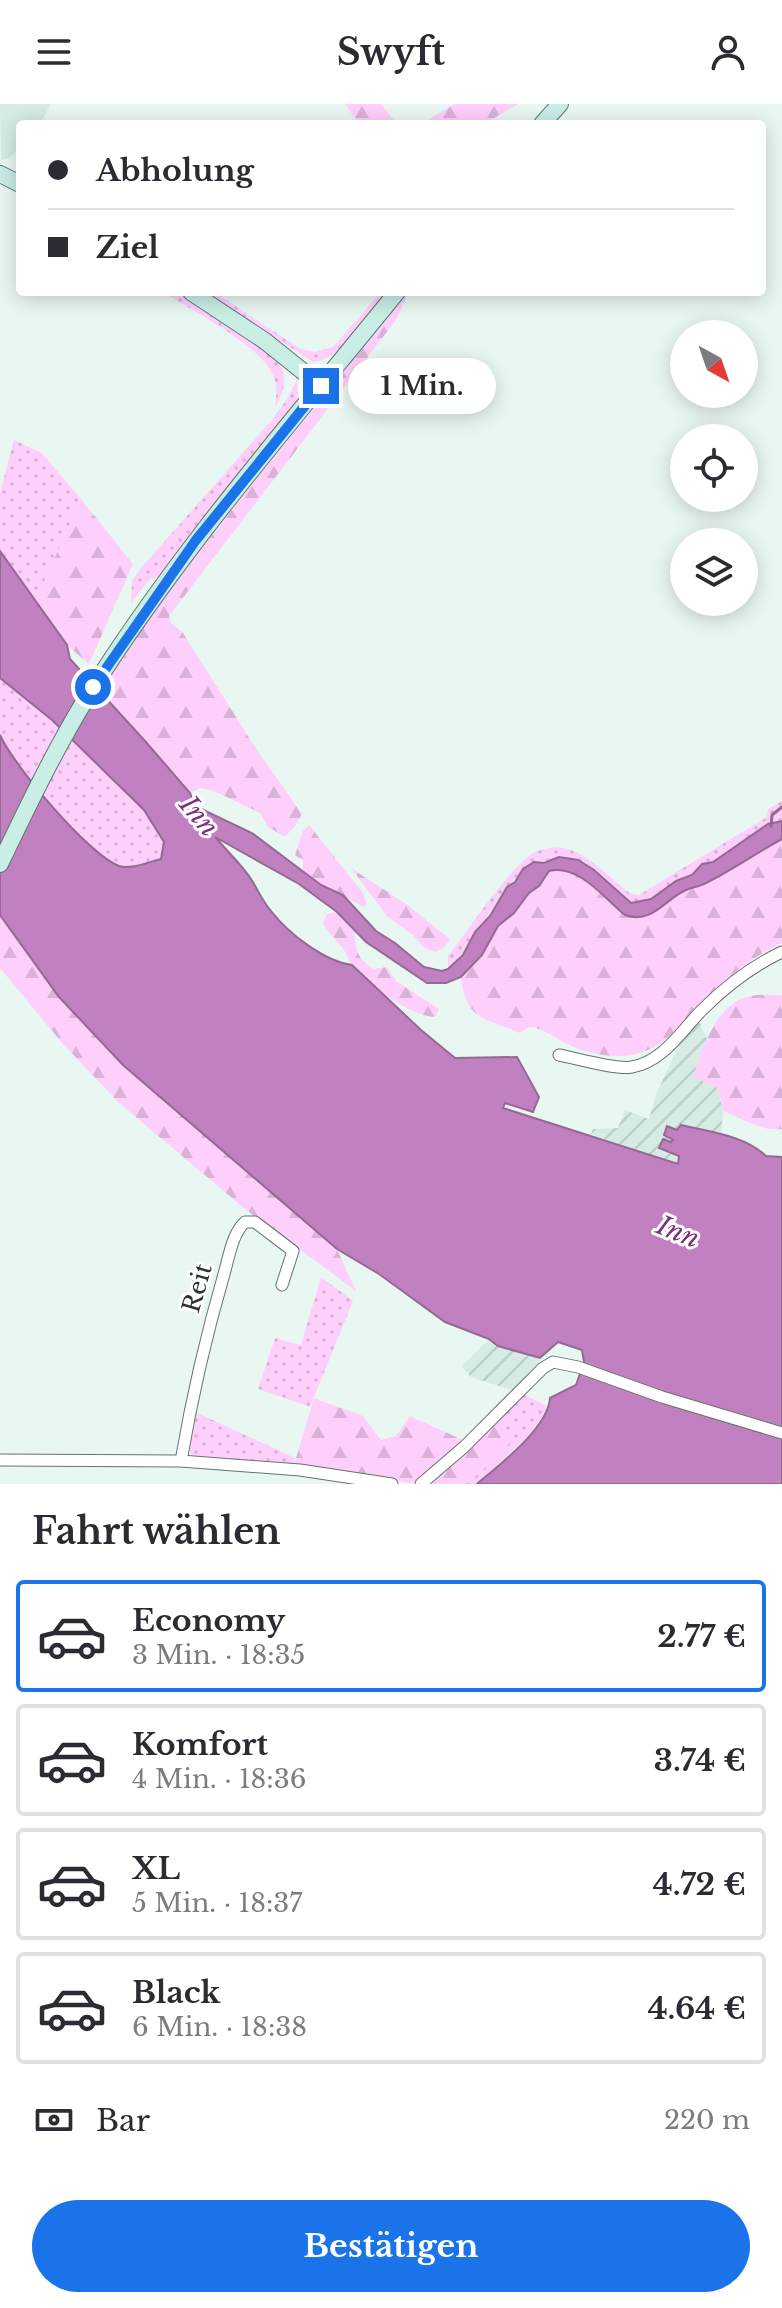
<!DOCTYPE html>
<html lang="de">
<meta charset="utf-8">
<style>
:root{--surface:#fff;--page:#f7f7f7;--text:#2b2b33;--muted:#7c7c81;--line:#e1e1e2;--accent:#1a73e8}
body{margin:0;font-family:"Libre Baskerville",serif;background:var(--page);color:var(--text);height:100vh;display:flex;flex-direction:column;font-size:30px;white-space:nowrap}
*{box-sizing:border-box;margin:0}
p{font-size:26px;color:var(--muted)}
.icon{flex:none;width:44px;height:44px;fill:none;stroke:currentColor;stroke-width:2;stroke-linecap:round;stroke-linejoin:round}
.map{position:relative;height:1380px;overflow:hidden}
.side{display:flex;flex-direction:column;background:var(--surface);flex:1}
.side>*{flex:none}
.banner{position:absolute;left:16px;top:16px;width:750px;height:176px;border-radius:8px;box-shadow:0 4px 20px #0003;display:grid;align-content:center;height:176px;padding:0 32px;background:var(--surface)}
.needle{width:52px;rotate:140deg}
.fabs{position:absolute;left:670px;top:216px;display:grid;gap:16px}
.fabs a{display:grid;place-items:center;width:88px;height:88px;border-radius:50%;background:var(--surface);box-shadow:0 4px 20px #0003;font-size:40px}
.end{position:absolute;width:36px;height:36px;margin:-18px;border:10px solid #1a73e8;background:#fff;box-shadow:0 0 0 4px #fff}
.from{border-radius:50%}
.bubble{position:absolute;height:56px;border-radius:28px;background:var(--surface);box-shadow:0 4px 20px #0003;font-size:26px;font-weight:800;line-height:56px;text-align:center}
.banner b{display:flex;align-items:center;gap:28px;height:76px;font-size:30px}
.banner b+b{border-top:2px solid var(--line)}
.banner i{width:20px;height:20px;background:var(--text)}
ul{padding:0;list-style:none}
li{display:flex;align-items:center;gap:24px;height:112px;margin:0 16px 12px;padding:0 16px;border:4px solid var(--line);border-radius:8px}
li div{flex:1}
li b{display:block;font-size:30px}
li em{font-style:normal;font-weight:800}
li.active{border-color:var(--accent)}
li>.icon{width:72px;height:72px;stroke-width:1.5}
h2{padding:0 32px;font-size:36px;line-height:96px}
.pay{display:flex;align-items:center;gap:20px;height:88px;padding:0 32px;font-size:30px}
.pay p{margin-inline-start:auto}
.action{display:flex;gap:16px;margin-top:auto;padding:16px 32px}
.action a{flex:1;height:92px;border-radius:48px;background:var(--accent);color:#fff;font-size:32px;font-weight:800;line-height:92px;text-align:center}
header{display:flex;justify-content:space-between;align-items:center;height:104px;padding:0 32px;background:var(--surface);font-size:36px;font-weight:800}
.map>svg:first-child{display:block}
.built{fill:#d5ebe3}
.industrial{fill:url(#industrial-furrows)}
.grass{fill:url(#grass-dots)}
.forest{fill:url(#forest-firs)}
.water{fill:#c180bf;stroke:#956994;stroke-width:2}
.lines{fill:none;stroke-linecap:round;stroke-linejoin:round}
.stream{stroke:#956994;stroke-width:3}
.street-casing{stroke:#65726e;stroke-width:13}
.secondary-casing{stroke:#65726e;stroke-width:18}
.street{stroke:#fff;stroke-width:11}
.secondary{stroke:#c8eee5;stroke-width:16}
.route{stroke:#1a73e8;stroke-width:10}
.labels{text-anchor:middle;dominant-baseline:central;stroke-width:6;stroke-linejoin:round;paint-order:stroke}
.street-label{font-size:24px;fill:#2d3230;stroke:#fff}
.water-label{font-size:26px;font-style:italic;fill:#7d307d;stroke:#fff}
</style>
<header><svg class="icon" aria-label="menu" viewBox="0 0 24 24"><path d="M4 6h16M4 12h16M4 18h16"/></svg>Swyft<svg class="icon" aria-label="person" viewBox="0 0 24 24"><circle cx="12" cy="8" r="4"/><path d="M4 21q1-7 8-7t8 7"/></svg></header>
<div class="map">
<svg width="782" height="1380" viewBox="0 0 782 1380">
<defs>
<pattern id="industrial-furrows" width="10" height="10" patternUnits="userSpaceOnUse" patternTransform="scale(2)"><rect width="10" height="10" fill="#d5ebe3"/><path d="M-1 1l2-2M0 10L10 0M9 11l2-2" fill="none" stroke="#b7cac3"/></pattern>
<pattern id="grass-dots" width="8" height="8" patternUnits="userSpaceOnUse" patternTransform="scale(2)"><rect width="8" height="8" fill="#fecffb"/><path d="M2 2h.1M6 6h.1" fill="none" stroke="#dab2d7" stroke-width="1.8" stroke-linecap="round"/></pattern>
<pattern id="forest-firs" width="22" height="20" patternUnits="userSpaceOnUse" patternTransform="scale(2)"><rect width="22" height="20" fill="#fecffb"/><path d="M5 1l3.5 6h-7zM16 11l3.5 6h-7z" fill="#dab2d7"/></pattern>
</defs>
<rect width="100%" height="100%" fill="#e9f7f2"/>
<path class="built" d="M 0,0 L 51,0 L 40,20 L 20,20 L 20,42 L 10,54 L 1,56 Z"/>
<g class="industrial">
<path d="M 699,917 L 707,935 L 693,973 L 718,984 L 723,1007 L 721,1031 L 681,1021 L 672,1038 L 674,1048 L 679,1052 L 679,1061 L 591,1030 L 593,1025 L 618,1024 L 625,1006 L 649,1015 L 656,991 L 677,945 Z"/>
<path d="M 489,1235 L 498,1242 L 540,1254 L 537,1265 L 515,1287 L 471,1273 L 462,1262 Z"/>
</g>
<g class="grass">
<path d="M 163,188 L 182,188 L 276,254 C 288,271 286,286 275,303 C 276,292 278,281 273,271 C 259,240 192,207 163,188 Z"/>
<path d="M 204,188 L 214,188 L 301,245 L 315,248 L 333,243 L 381,188 L 387,188 C 370,209 341,257 313,258 Z"/>
<path d="M 297,275 L 298,292 L 294,300 L 158,474 L 151,474 L 131,499 L 132,477 L 140,465 L 272,316 L 287,295 Z"/>
<path d="M 14,336 L 42,349 L 81,395 L 36,496 L 0,447 L 0,389 Z"/>
<path d="M 0,574 C 36,603 151,697 163,737 C 164,742 162,750 161,756 C 149,758 130,766 119,762 C 94,753 5,656 0,630 C 0,613 0,592 0,574 Z"/>
<path d="M 782,697 L 782,717 L 767,720 L 713,758 L 702,760 L 692,771 L 676,777 L 651,795 L 632,799 L 614,785 L 559,753 L 523,765 C 516,776 506,782 499,794 C 484,817 468,846 448,865 L 448,852 C 468,827 510,762 535,748 C 546,743 560,742 571,746 C 595,755 611,776 631,790 L 639,791 L 767,713 L 768,705 Z"/>
<path d="M 321,1173 L 353,1197 L 310,1303 L 258,1285 L 275,1234 L 301,1241 Z"/>
<path d="M 523,1290 L 549,1303 L 527,1333 L 477,1380 L 466,1380 L 501,1350 L 500,1312 Z"/>
<path d="M 193,1307 L 295,1354 L 294,1361 L 192,1351 L 187,1344 Z"/>
</g>
<g class="forest">
<path d="M 345,0 L 381,0 L 397,20 L 359,20 Z"/>
<path d="M 454,0 L 518,0 L 484,20 L 422,20 Z"/>
<path d="M 409,188 L 396,216 L 169,512 L 171,519 L 183,529 L 255,643 L 302,710 L 295,722 L 285,733 L 268,723 L 260,709 L 214,687 L 201,684 L 190,689 L 100,589 L 157,503 L 251,381 Z"/>
<path d="M 81,395 L 133,460 L 89,560 L 67,541 L 36,496 Z"/>
<path d="M 309,721 L 363,789 L 367,801 L 364,803 L 322,781 L 303,767 L 303,757 L 295,751 L 303,727 Z"/>
<path d="M 782,735 L 782,839 C 749,853 719,882 694,907 C 675,926 664,943 636,950 C 616,955 587,950 569,941 C 559,936 548,928 536,924 C 530,922 525,925 520,929 C 484,914 466,916 461,873 L 482,850 L 498,822 L 515,809 L 529,789 L 539,782 L 549,767 C 579,760 604,794 625,811 C 652,821 665,795 686,786 C 692,783 699,783 704,780 C 731,767 756,749 782,735 Z"/>
<path d="M 351,764 L 406,800 L 450,835 L 445,843 L 436,848 L 424,844 L 414,832 L 387,812 Z"/>
<path d="M 337,808 L 355,828 C 355,848 358,854 374,865 L 387,863 L 396,877 L 439,905 L 435,913 C 410,912 366,880 351,860 C 348,855 346,848 342,843 C 335,835 328,829 323,819 L 327,810 Z"/>
<path d="M 0,811 L 59,893 L 123,961 L 337,1145 L 356,1187 L 245,1105 L 118,998 L 63,940 L 0,864 Z"/>
<path d="M 782,891 L 782,1025 C 763,1028 741,1014 723,1007 L 718,984 L 693,973 C 703,944 715,900 750,892 C 759,890 772,891 782,891 Z"/>
<path d="M 314,1294 L 363,1312 L 381,1336 L 396,1332 L 410,1312 L 465,1337 L 421,1375 L 410,1379 L 294,1361 Z"/>
<path d="M 500,1312 L 512,1336 L 501,1350 L 466,1380 L 428,1380 Z"/>
</g>
<path class="water" d="M 0,447 L 67,541 L 70,555 L 145,637 L 190,689 L 197,703 L 252,729 L 321,781 L 343,791 L 376,827 L 395,839 L 424,863 L 442,867 L 448,865 L 463,851 L 475,828 L 490,812 L 507,783 L 515,778 L 523,765 L 534,758 L 544,759 L 559,753 L 578,756 L 594,766 L 631,799 L 651,795 L 676,777 L 692,771 L 702,760 L 713,758 L 768,720 L 782,717 L 782,735 C 756,749 731,767 704,780 C 699,783 692,783 686,786 C 665,795 652,821 625,811 C 604,794 579,760 549,767 L 539,782 L 529,789 L 514,809 L 498,822 L 482,851 L 461,873 L 446,879 L 427,879 L 366,838 L 337,808 L 299,780 L 215,733 C 227,747 241,760 251,775 C 258,786 263,798 271,807 C 289,830 324,857 352,861 L 421,926 L 455,954 L 517,953 L 539,993 L 533,1008 L 505,999 L 503,1004 L 678,1060 L 679,1052 L 659,1044 L 663,1035 L 671,1038 L 673,1036 L 664,1031 L 667,1022 L 677,1026 L 681,1021 C 709,1028 744,1031 766,1052 L 782,1053 L 782,1380 L 477,1380 C 499,1361 548,1324 550,1294 L 576,1281 L 584,1258 L 582,1246 L 558,1238 L 540,1254 L 498,1242 L 489,1235 L 445,1218 L 379,1170 L 337,1145 L 123,961 L 59,893 L 0,811 L 0,631 C 13,661 89,751 119,762 C 130,766 149,758 161,755 L 164,738 L 144,706 L 52,616 L 0,574 Z"/>
<g class="lines">
<path class="stream" d="M 771,722 L 772,711 L 782,703"/>
<g class="street-casing">
<g id="street">
<path d="M 559,951 C 576,954 616,966 632,963 C 663,958 682,926 702,906 C 726,882 752,862 782,848"/>
<path d="M 0,1356 L 181,1357 L 300,1366 L 392,1380"/>
<path d="M 181,1357 C 192,1293 206,1232 224,1170 C 229,1153 232,1130 245,1118 L 255,1118 L 293,1147 L 282,1181"/>
<path d="M 421,1380 L 464,1343 L 543,1264 L 553,1258 L 578,1263 L 662,1293 L 782,1329"/>
</g>
</g>
<g class="secondary-casing">
<g id="secondary">
<path d="M 542,20 L 560,0"/>
<path d="M 0,70 L 20,80"/>
<path d="M 191,188 L 265,237 L 321,282"/>
<path d="M 0,760 C 27,704 54,647 87,593 C 177,449 290,320 397,188"/>
</g>
</g>
<use href="#street" class="street"/>
<use href="#secondary" class="secondary"/>
</g>
<g class="lines">
<path class="route" d="M 93,583 L 196,436 L 321,282"/>
</g>
<g class="labels">
<g class="street-label">
<text transform="translate(197 1184) rotate(-74)">Reit</text>
</g>
<g class="water-label">
<text transform="translate(199 712) rotate(50)">Inn</text>
<text transform="translate(678 1128) rotate(22)">Inn</text>
</g>
</g>
</svg>
<div class="fabs">
<a><svg class="needle" viewBox="-14 -14 28 28"><path d="M0-13l5 13h-10z" fill="#e53935"/><path d="M0 13l5-13h-10z" fill="#7c7c81"/></svg></a>
<a><svg class="icon" aria-label="locate" viewBox="0 0 24 24"><circle cx="12" cy="12" r="6"/><path d="M12 2v4M12 18v4M2 12h4M18 12h4"/></svg></a>
<a><svg class="icon" aria-label="layers" viewBox="0 0 24 24"><path d="M12 4l9 5-9 5-9-5zM3 14l9 5 9-5"/></svg></a>
</div>
<i class="end from" style="left:93px;top:583px"></i>
<i class="end" style="left:321px;top:282px"></i>
<div class="bubble" style="left:348px;top:254px;width:148px">1 Min.</div>
<div class="banner">
<b><i class="from"></i>Abholung</b>
<b><i></i>Ziel</b>
</div>
</div>
<section class="side">
<h2>Fahrt wählen</h2>
<ul>
<li class="active"><svg class="icon" aria-label="car" viewBox="0 0 24 24"><path d="M5 17H2v-5l4-1 3-4h7l3 4 3 1v5h-3M9 17h6M6 11h13"/><circle cx="7" cy="17" r="2"/><circle cx="17" cy="17" r="2"/></svg><div><b>Economy</b><p>3 Min. · 18:35</p></div><em>2.77 €</em></li>
<li><svg class="icon" aria-label="car" viewBox="0 0 24 24"><path d="M5 17H2v-5l4-1 3-4h7l3 4 3 1v5h-3M9 17h6M6 11h13"/><circle cx="7" cy="17" r="2"/><circle cx="17" cy="17" r="2"/></svg><div><b>Komfort</b><p>4 Min. · 18:36</p></div><em>3.74 €</em></li>
<li><svg class="icon" aria-label="car" viewBox="0 0 24 24"><path d="M5 17H2v-5l4-1 3-4h7l3 4 3 1v5h-3M9 17h6M6 11h13"/><circle cx="7" cy="17" r="2"/><circle cx="17" cy="17" r="2"/></svg><div><b>XL</b><p>5 Min. · 18:37</p></div><em>4.72 €</em></li>
<li><svg class="icon" aria-label="car" viewBox="0 0 24 24"><path d="M5 17H2v-5l4-1 3-4h7l3 4 3 1v5h-3M9 17h6M6 11h13"/><circle cx="7" cy="17" r="2"/><circle cx="17" cy="17" r="2"/></svg><div><b>Black</b><p>6 Min. · 18:38</p></div><em>4.64 €</em></li>
</ul>
<div class="pay"><svg class="icon" aria-label="cash" viewBox="0 0 24 24"><path d="M3 7h18v10H3z"/><circle cx="12" cy="12" r="2"/></svg>Bar<p>220 m</p></div>
<div class="action"><a>Bestätigen</a></div>
</section>
